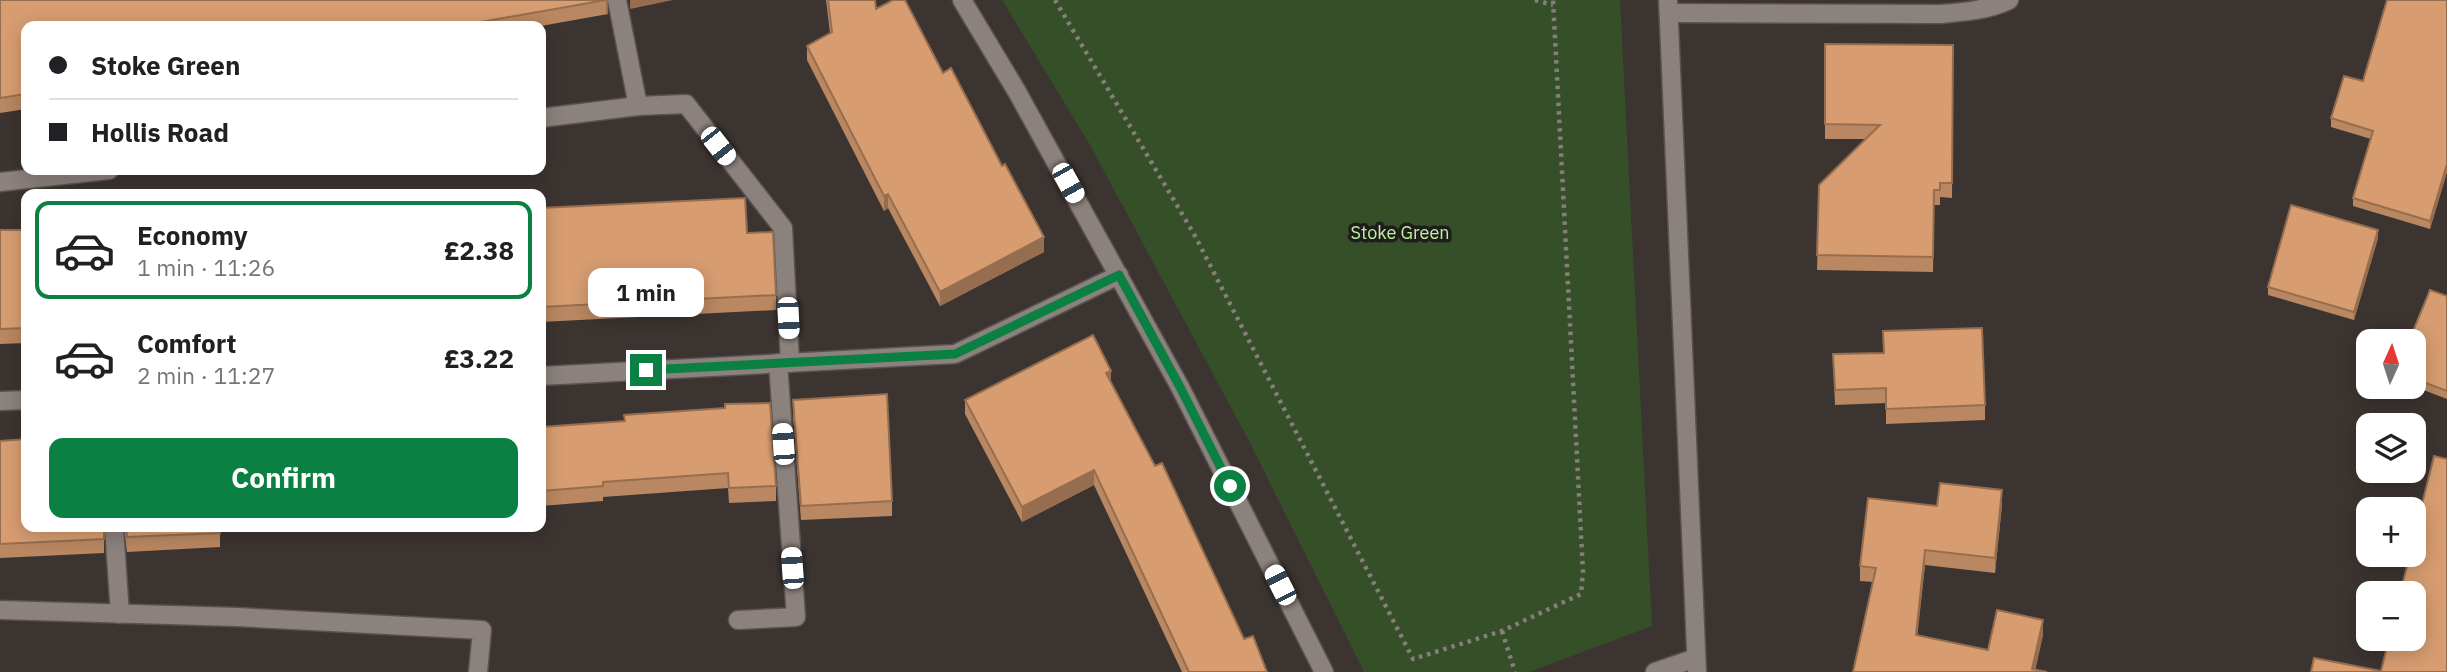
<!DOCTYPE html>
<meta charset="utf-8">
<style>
:root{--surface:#fff;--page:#f6f6f6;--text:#202124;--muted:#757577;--line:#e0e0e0;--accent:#0b8043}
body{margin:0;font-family:"IBM Plex Sans",sans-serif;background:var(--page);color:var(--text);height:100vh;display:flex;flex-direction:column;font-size:26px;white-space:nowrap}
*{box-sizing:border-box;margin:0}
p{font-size:23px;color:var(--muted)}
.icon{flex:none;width:38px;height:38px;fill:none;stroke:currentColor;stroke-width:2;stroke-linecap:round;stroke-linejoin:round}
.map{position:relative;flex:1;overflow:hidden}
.sheet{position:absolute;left:21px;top:189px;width:525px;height:343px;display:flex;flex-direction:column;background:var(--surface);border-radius:14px;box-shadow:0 4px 18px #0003}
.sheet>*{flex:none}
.guide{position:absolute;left:21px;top:21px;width:525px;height:154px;border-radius:14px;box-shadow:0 4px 18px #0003;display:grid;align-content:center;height:154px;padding:0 28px;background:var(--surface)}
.needle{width:46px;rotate:3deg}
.buttons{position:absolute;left:2356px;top:329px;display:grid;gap:14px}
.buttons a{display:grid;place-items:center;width:70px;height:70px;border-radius:14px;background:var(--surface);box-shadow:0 4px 18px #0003;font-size:35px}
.end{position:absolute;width:32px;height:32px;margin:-16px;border:9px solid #0b8043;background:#fff;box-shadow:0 0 0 4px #fff}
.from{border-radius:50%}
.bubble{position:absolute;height:49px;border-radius:14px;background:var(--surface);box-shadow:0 4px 18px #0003;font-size:23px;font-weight:700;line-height:49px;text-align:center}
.car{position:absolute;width:21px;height:42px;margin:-21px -10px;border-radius:9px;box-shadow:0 0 5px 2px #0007;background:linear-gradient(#fff 24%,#345 0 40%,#fff 0 76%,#345 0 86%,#fff 0)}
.guide b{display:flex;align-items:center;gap:24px;height:66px;font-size:26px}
.guide b+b{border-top:2px solid var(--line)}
.guide i{width:18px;height:18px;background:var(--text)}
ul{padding:12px 0 0;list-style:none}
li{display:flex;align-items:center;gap:21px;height:98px;margin:0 14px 10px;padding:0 14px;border:4px solid transparent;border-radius:14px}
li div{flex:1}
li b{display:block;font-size:26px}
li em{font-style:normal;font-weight:700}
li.selected{border-color:var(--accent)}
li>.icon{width:63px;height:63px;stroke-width:1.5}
.primary-button{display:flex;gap:14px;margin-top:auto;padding:14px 28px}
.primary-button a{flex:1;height:80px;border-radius:14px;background:var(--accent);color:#fff;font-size:28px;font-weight:700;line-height:80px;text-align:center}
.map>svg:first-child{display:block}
.green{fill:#354f28}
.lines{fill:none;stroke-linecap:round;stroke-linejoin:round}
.service-casing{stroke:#59524f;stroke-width:21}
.minor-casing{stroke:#59524f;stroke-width:21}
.tertiary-casing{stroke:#59524f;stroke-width:21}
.path{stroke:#857e7b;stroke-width:4.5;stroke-dasharray:3.5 5;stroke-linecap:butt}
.service{stroke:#8b817d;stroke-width:18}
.minor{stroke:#8b817d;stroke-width:18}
.tertiary{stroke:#8b817d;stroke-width:18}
.wall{fill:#b98761}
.shaded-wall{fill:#966e4f}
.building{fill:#d79d71;stroke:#966e4f;stroke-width:2}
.route{stroke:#0b8043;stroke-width:9}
.labels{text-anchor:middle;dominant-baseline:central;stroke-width:7;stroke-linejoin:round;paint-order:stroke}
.park-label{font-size:18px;fill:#bcf3a1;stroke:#201c1b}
</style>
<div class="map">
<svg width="2447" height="672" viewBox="0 0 2447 672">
<rect width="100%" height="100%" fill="#3c3430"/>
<path class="green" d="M 1002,0 L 1620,0 L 1652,626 L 1529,672 L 1364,672 L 1249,441 L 1090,145 Z"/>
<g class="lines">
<g class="service-casing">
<g id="service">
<path d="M 617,0 L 638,106 L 686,104 L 783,228 L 790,363"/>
<path d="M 541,118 L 638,106"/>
<path d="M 0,182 L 109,170"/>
<path d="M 114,527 L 120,614"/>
<path d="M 0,610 L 237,617 L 482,630 L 478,672"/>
<path d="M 738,620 L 796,617 L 778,363"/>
</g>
</g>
<g class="minor-casing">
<g id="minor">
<path d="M 962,0 L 1016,90 L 1180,387 L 1324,672"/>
<path d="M 1669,13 L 1941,14 C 1965,12 1988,10 2009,0"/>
<path d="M 541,376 L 955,354 L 1119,275"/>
<path d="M 0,401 L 26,400"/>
<path d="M 1655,672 L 1696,658"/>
</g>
</g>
<g class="tertiary-casing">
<path id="tertiary" d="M 1668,0 L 1697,672"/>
</g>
<g class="path">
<path d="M 1055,0 L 1194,234 L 1413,659 L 1502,631 L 1581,594 L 1583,572 L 1553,0"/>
<path d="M 1535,0 L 1553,5"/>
<path d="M 1502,631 L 1515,672"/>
</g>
<use href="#service" class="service"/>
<use href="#minor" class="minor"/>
<use href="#tertiary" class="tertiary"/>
</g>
<g class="wall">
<path d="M 0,0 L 608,0 L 608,14 L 541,26 L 26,26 L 26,109 L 0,113 Z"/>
<path d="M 826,0 L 875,0 L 876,9 L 943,73 L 1044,252 L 940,306 L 888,208 L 884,211 L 807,60 L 807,46 L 830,33 Z"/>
<path d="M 2447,0 L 2447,172 L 2430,229 L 2353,206 L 2353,198 L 2371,139 L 2331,127 L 2331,118 L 2363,81 Z"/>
<path d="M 1825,44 L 1953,45 L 1952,198 L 1940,197 L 1940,205 L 1934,205 L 1933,272 L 1817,270 L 1819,185 L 1865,139 L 1825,139 Z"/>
<path d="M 541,208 L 747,233 L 776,295 L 776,310 L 541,322 Z"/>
<path d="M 0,230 L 26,230 L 26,343 L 0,344 Z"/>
<path d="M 2378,238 L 2354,320 L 2268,295 L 2268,287 Z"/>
<path d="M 2447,296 L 2447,399 L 2413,386 L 2413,341 Z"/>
<path d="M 1833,354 L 1985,405 L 1985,420 L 1886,424 L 1886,403 L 1835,405 Z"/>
<path d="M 1111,382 L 1244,639 L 1267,672 L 1182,672 L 1094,485 L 1022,522 L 965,414 L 965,400 Z"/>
<path d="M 793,400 L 892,501 L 892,516 L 801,520 L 793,415 Z"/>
<path d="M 541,427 L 776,486 L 776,501 L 729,503 L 728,488 L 603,497 L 603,501 L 541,506 Z"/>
<path d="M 0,441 L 104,527 L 104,553 L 0,558 Z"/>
<path d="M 2002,505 L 1995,573 L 1925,565 L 1917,635 L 1988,650 L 2043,635 L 2035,669 L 1853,672 L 1873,582 L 1860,581 L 1860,566 L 1937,506 Z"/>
<path d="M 124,527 L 220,527 L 220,547 L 127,552 Z"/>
</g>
<g class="shaded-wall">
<path d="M 606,0 L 608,0 L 608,14 L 606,15 Z"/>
<path d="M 630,0 L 673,0 L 630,9 Z"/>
<path d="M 2447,164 L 2447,172 L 2430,229 L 2430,221 Z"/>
<path d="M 888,194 L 888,208 L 884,211 L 884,196 Z"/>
<path d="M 2378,230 L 2378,238 L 2354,320 L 2354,312 Z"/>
<path d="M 1044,237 L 1044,252 L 940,306 L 940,292 Z"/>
<path d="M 1111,371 L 1111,385 L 1106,373 Z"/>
<path d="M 1094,470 L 1094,485 L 1022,522 L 1022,507 Z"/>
<path d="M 2002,490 L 2002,505 L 1995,573 L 1995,558 Z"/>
<path d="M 1925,550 L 1925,565 L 1916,649 L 1916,635 Z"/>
<path d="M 2043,620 L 2043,635 L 2035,672 L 2032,669 Z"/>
</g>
<g class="building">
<path d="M 0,0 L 606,0 L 458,26 L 26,26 L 26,94 L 0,98 Z"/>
<path d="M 828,0 L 875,0 L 876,9 L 893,0 L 905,0 L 943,73 L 951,68 L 1002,166 L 1005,164 L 1044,237 L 940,292 L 888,194 L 884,196 L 807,46 L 832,32 Z"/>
<path d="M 2387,0 L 2447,0 L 2447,164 L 2430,221 L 2353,198 L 2373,131 L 2331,118 L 2344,76 L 2363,81 Z"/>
<path d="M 1825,44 L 1953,45 L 1952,183 L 1940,183 L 1940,190 L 1934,190 L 1933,257 L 1817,255 L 1819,185 L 1880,125 L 1825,124 Z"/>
<path d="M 745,198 L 747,233 L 773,232 L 776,295 L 541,307 L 541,208 Z"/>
<path d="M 2291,205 L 2378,230 L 2354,312 L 2268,287 Z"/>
<path d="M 0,230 L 26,230 L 26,328 L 0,329 Z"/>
<path d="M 2430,290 L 2447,296 L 2447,391 L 2413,378 L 2413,341 L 2409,341 Z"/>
<path d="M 1982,328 L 1985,405 L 1886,409 L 1886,388 L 1835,390 L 1833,354 L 1884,353 L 1883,331 Z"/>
<path d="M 1093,335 L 1111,371 L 1106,373 L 1155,466 L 1162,463 L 1244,639 L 1253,636 L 1267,672 L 1189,672 L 1094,470 L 1022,507 L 965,400 Z"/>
<path d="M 887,394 L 892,501 L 801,506 L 793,400 Z"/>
<path d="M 770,403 L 776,486 L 729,488 L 728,473 L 603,482 L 603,486 L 541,491 L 541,427 L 625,421 L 624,415 L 725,408 L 725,404 Z"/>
<path d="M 26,439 L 26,527 L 104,527 L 104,539 L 0,544 L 0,441 Z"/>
<path d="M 2434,456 L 2447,459 L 2447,672 L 2311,672 L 2314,658 L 2381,671 L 2389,639 L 2413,639 L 2413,593 L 2400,593 L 2410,555 L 2413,555 L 2413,540 Z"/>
<path d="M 1940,483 L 2002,490 L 1995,558 L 1925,550 L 1916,635 L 1988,650 L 1997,610 L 2043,620 L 2032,669 L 2047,672 L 1853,672 L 1876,568 L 1860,566 L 1868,498 L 1937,506 Z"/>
<path d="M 126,527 L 220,527 L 220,533 L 127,537 Z"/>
</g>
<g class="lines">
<path class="route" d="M 646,370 L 955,354 L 1119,275 L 1180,387 L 1230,486"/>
</g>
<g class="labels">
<g class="park-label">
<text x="1400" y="232">Stoke Green</text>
</g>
</g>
</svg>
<div class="buttons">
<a><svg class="needle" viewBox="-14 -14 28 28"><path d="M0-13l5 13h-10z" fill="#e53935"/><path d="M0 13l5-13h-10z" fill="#757577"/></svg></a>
<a><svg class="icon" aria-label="layers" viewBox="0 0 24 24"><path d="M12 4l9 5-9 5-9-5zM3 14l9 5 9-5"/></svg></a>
<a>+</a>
<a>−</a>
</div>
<i class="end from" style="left:1230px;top:486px"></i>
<i class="end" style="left:646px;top:370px"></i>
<div class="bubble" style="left:588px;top:268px;width:116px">1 min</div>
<i class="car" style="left:718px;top:146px;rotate:142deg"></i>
<i class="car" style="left:1068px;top:183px;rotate:151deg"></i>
<i class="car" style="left:788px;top:318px;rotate:177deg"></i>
<i class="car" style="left:783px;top:444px;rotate:356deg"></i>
<i class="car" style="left:792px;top:568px;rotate:356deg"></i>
<i class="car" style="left:1280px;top:585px;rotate:333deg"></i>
<div class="guide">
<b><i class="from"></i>Stoke Green</b>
<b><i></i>Hollis Road</b>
</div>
<section class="sheet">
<ul>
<li class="selected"><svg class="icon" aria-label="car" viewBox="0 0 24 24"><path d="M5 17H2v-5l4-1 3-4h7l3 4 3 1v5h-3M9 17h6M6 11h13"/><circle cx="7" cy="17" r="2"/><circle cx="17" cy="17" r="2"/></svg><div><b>Economy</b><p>1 min · 11:26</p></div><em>£2.38</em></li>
<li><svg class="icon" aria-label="car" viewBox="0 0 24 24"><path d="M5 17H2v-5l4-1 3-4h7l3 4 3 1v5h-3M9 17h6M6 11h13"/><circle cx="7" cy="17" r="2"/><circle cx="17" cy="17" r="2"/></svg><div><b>Comfort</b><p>2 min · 11:27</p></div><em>£3.22</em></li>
</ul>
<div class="primary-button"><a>Confirm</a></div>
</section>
</div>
